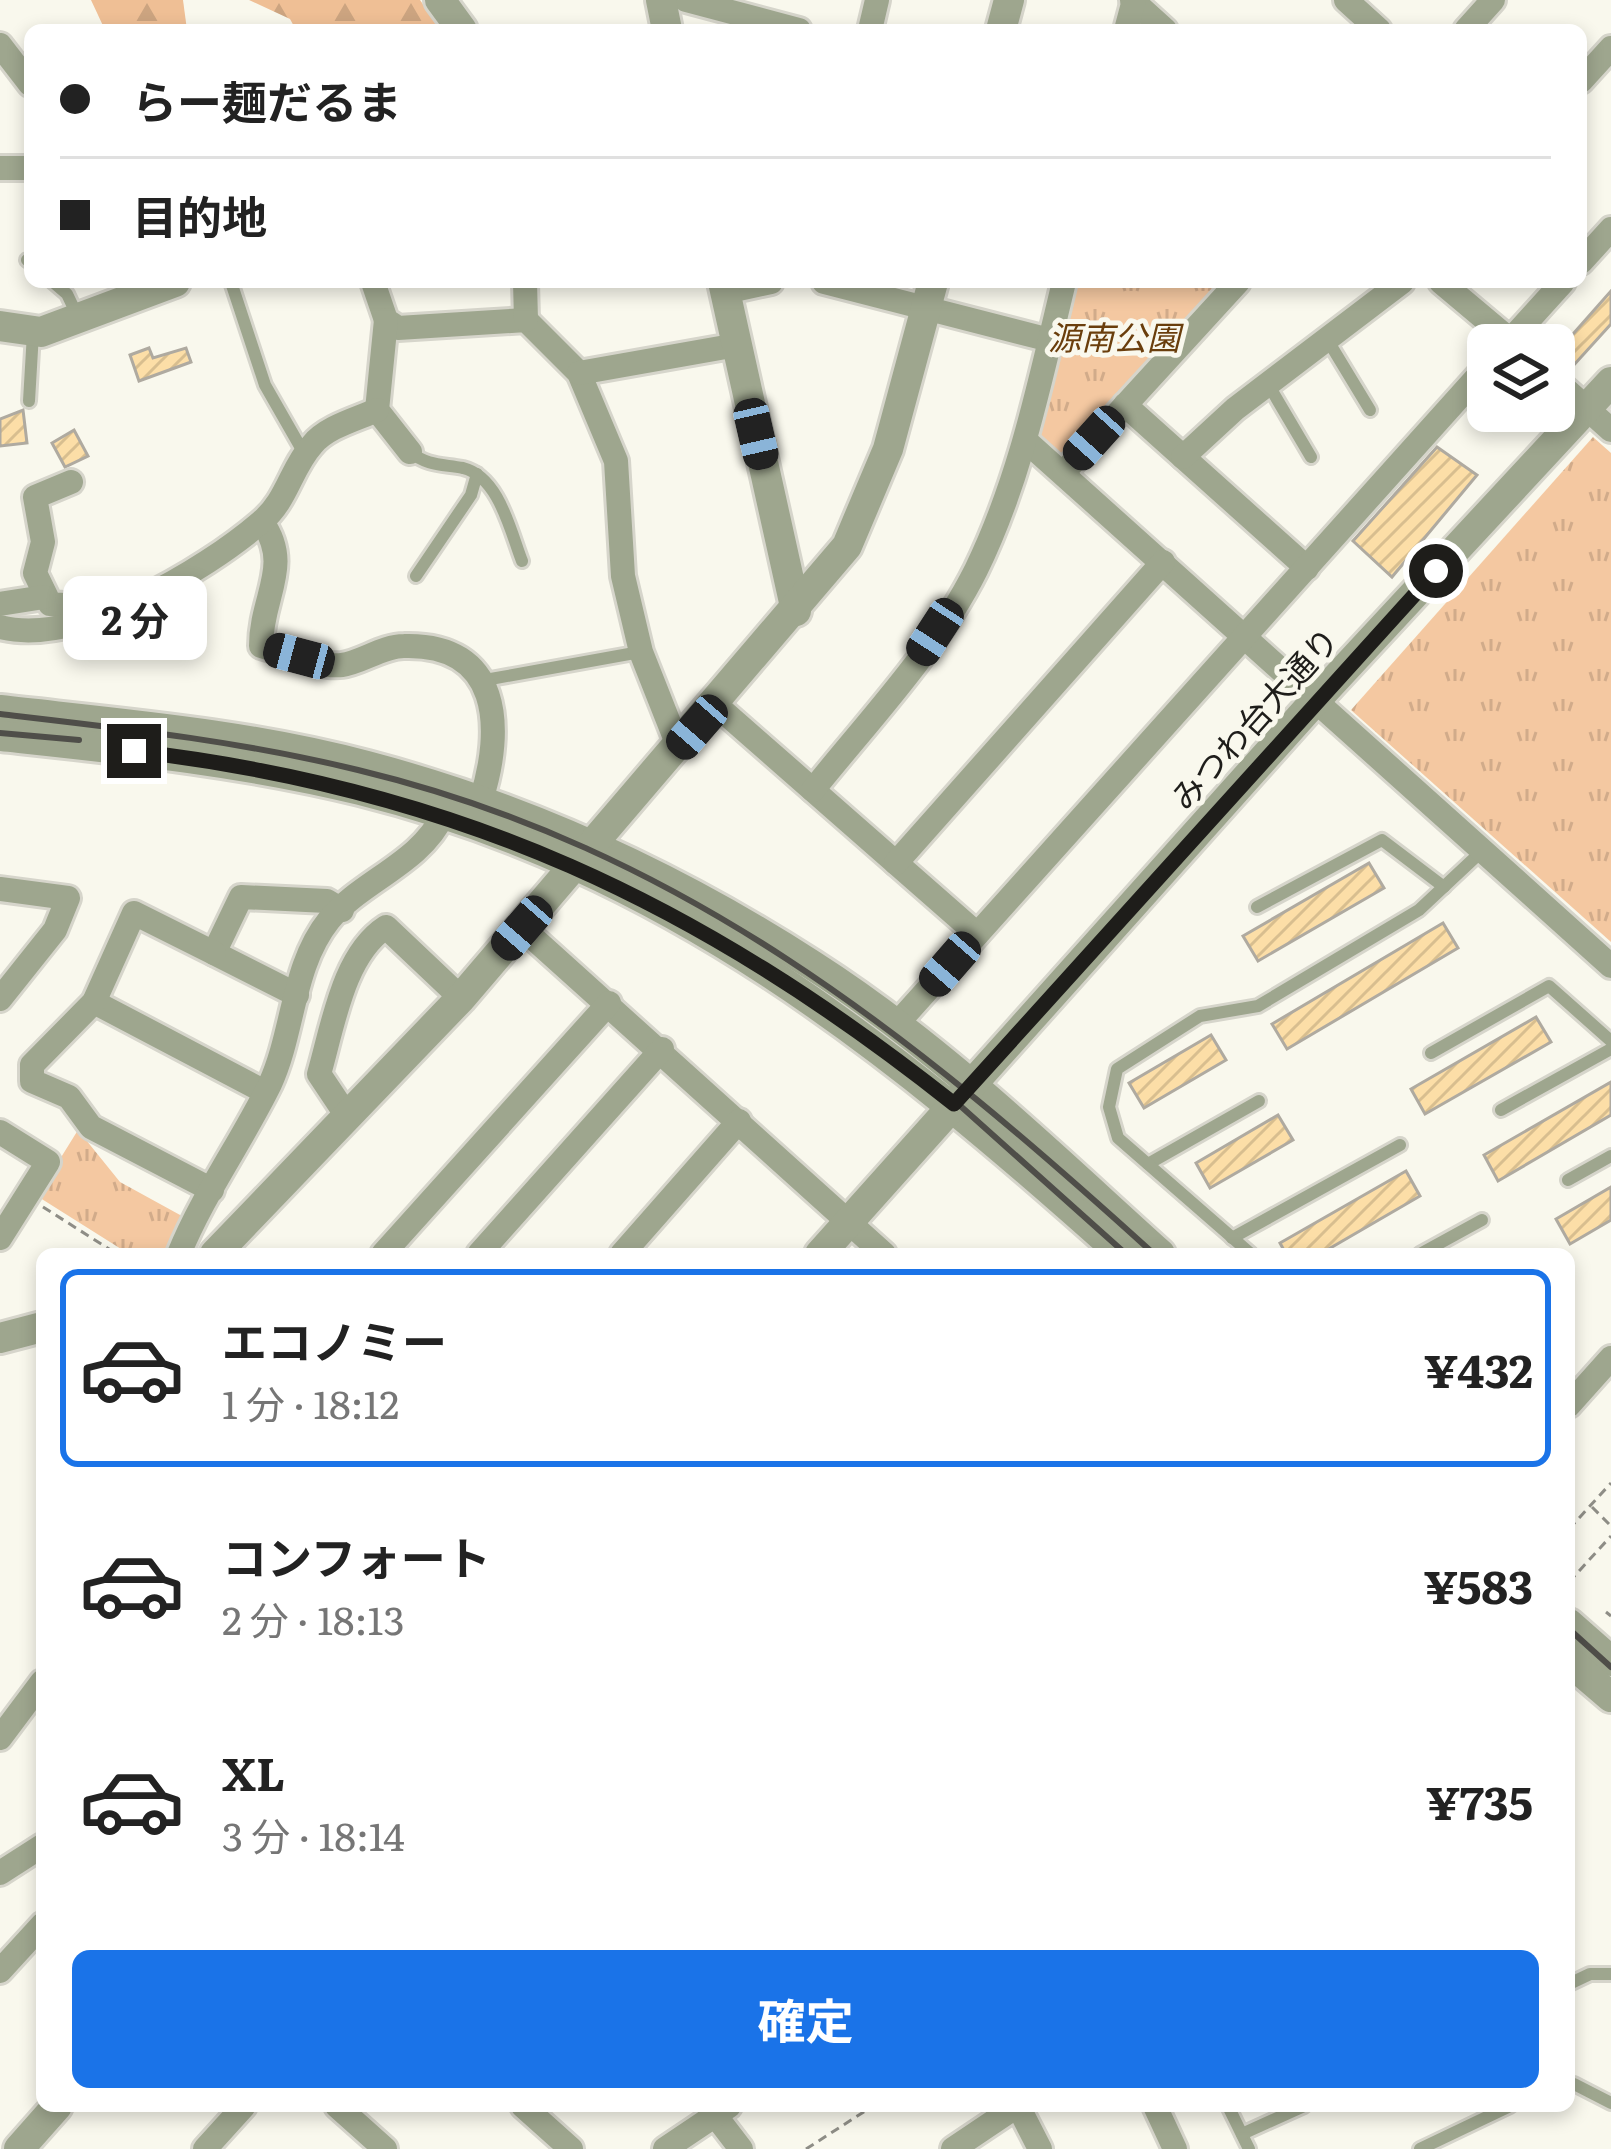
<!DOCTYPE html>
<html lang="ja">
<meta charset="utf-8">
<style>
:root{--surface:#fff;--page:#f6f6f6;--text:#222;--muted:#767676;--line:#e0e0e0;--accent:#1a73e8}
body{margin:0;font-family:Literata,"Noto Sans JP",serif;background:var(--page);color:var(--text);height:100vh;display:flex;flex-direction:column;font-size:45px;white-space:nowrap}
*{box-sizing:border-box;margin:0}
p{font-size:39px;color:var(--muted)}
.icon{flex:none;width:66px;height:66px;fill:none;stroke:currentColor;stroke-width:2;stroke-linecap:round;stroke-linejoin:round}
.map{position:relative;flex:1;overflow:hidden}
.details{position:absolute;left:36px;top:1248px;width:1539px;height:864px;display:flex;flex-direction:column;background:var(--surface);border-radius:18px;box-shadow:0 6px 18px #0003}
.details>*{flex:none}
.banner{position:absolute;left:24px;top:24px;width:1563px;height:264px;border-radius:18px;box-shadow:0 6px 18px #0003;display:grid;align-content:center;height:264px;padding:0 36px;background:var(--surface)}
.tools{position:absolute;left:1467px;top:324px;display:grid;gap:24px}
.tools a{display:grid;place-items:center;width:108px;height:108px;border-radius:18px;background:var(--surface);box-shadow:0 6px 18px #0003;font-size:60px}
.end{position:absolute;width:54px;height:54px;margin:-27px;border:15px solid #1e1d1a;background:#fff;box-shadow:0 0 0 6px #fff}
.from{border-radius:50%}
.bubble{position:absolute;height:84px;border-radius:18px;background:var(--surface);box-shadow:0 6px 18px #0003;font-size:39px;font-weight:700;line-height:84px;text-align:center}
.car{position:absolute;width:36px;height:72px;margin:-36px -18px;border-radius:15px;box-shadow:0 0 9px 3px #0007;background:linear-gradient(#222 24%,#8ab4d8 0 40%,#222 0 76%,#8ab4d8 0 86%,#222 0)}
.banner b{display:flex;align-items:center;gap:42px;height:114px;font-size:45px}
.banner b+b{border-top:3px solid var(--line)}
.banner i{width:30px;height:30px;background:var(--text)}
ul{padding:21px 0 0;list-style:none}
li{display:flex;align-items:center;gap:36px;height:198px;margin:0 24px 18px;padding:0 12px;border:6px solid transparent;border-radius:18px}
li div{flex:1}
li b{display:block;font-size:45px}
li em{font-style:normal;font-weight:700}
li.current{border-color:var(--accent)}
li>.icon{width:108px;height:108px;stroke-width:1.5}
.action{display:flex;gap:24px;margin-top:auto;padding:24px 36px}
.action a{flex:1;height:138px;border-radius:18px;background:var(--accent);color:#fff;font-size:48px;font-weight:700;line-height:138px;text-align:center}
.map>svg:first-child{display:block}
.grass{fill:url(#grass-tufts)}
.forest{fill:url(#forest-firs)}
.building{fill:url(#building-hatch);stroke:#afaaa0;stroke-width:3}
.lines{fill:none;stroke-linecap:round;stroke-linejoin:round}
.service-casing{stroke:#d6d5cb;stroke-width:18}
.minor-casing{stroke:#d6d5cb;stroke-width:30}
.tertiary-casing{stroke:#d6d5cb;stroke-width:36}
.path{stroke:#8e8d86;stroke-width:3;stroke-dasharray:9 6;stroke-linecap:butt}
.service{stroke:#9ea68e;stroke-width:12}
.minor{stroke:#9ea68e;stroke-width:24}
.tertiary{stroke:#9ea68e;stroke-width:30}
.rail{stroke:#4f4e49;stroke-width:6}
.route{stroke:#1e1d1a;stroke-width:15}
.labels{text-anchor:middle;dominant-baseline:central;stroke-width:10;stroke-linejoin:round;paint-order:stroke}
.park-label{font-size:33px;font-style:italic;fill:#6a3e0c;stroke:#f9f8ed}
.street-label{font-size:33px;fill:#1e1d1a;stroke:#f9f8ed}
</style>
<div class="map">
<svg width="1611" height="2149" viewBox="0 0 1611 2149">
<defs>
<pattern id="grass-tufts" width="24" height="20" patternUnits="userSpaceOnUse" patternTransform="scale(3)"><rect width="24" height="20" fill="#f4c8a1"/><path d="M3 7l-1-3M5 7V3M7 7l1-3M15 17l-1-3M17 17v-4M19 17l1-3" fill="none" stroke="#d1ab8a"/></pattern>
<pattern id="forest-firs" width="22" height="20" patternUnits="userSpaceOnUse" patternTransform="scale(3)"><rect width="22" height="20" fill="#efbf95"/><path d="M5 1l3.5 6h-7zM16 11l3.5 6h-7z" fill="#cca480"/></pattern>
<pattern id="building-hatch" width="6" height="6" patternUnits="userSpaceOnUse" patternTransform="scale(3)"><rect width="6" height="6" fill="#fcdea7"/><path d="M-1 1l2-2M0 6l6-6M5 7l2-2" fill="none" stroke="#d8be8f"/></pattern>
</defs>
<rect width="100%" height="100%" fill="#f9f8ed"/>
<g class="grass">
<path d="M 1075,282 L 1220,282 L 1221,292 L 1068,460 L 1034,442 Z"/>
<path d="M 1593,437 L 1611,453 L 1611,942 L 1351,710 Z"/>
<path d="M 78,1130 L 120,1182 L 191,1221 L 167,1254 L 129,1254 L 37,1196 Z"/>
</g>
<g class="forest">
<path d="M 91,0 L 183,0 L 187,30 L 105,30 Z"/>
<path d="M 249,0 L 420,0 L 441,30 L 296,30 L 290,19 Z"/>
</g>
<g class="building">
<path d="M 1611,291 L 1611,324 L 1573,366 L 1557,352 Z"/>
<path d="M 149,348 L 153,358 L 186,348 L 191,362 L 139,381 L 130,355 Z"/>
<path d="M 23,410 L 27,443 L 0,446 L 0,419 Z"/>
<path d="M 74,430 L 88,456 L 65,467 L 52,443 Z"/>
<path d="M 1437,447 L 1477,475 L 1392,577 L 1353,541 Z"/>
<path d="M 1369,863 L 1384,888 L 1258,961 L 1243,936 Z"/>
<path d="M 1443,923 L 1458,948 L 1287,1049 L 1272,1024 Z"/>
<path d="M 1536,1017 L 1551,1042 L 1425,1114 L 1411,1089 Z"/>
<path d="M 1211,1035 L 1226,1060 L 1144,1108 L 1129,1083 Z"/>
<path d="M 1611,1082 L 1611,1115 L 1498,1181 L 1484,1155 Z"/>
<path d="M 1278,1115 L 1293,1140 L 1210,1188 L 1196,1163 Z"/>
<path d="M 1406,1171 L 1420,1196 L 1320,1254 L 1286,1254 L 1280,1243 Z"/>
<path d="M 1611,1187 L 1611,1220 L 1570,1244 L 1556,1219 Z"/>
</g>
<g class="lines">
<g class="service-casing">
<g id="service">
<path d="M 27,260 L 30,262"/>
<path d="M 53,282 L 67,294 L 78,317"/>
<path d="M 231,282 L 265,385 L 305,455"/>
<path d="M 1327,339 L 1370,410"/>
<path d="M 1268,384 L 1311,457"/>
<path d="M 29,401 L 33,333"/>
<path d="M 410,452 C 428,466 441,464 463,468 C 499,477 510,530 522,561"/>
<path d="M 416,576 L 471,495 L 477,474"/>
<path d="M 485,680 L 640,652"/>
<path d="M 1257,907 L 1382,840 L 1444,887"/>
<path d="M 1431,1053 L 1549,986 L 1611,1041"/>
<path d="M 1501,1110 L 1611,1049"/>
<path d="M 1148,1164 L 1259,1101"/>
<path d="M 1568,1180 L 1611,1156"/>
<path d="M 1232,1238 L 1400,1145"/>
<path d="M 1251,1254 L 1118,1138 L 1109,1107 L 1117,1069 L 1200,1016 L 1258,1006 L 1419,910 L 1482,851"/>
<path d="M 1420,1254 L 1482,1220"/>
<path d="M 1569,1984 L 1590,1974 L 1611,1974"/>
<path d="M 1574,2084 L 1611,2103"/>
<path d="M 1228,2106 L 1249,2149"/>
<path d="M 1242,2134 L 1304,2106"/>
<path d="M 1420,2149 L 1510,2106"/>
</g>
</g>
<g class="minor-casing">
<g id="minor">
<path d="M 686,0 L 799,30"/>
<path d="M 1132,0 L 1165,30"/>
<path d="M 1346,0 L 1379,30"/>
<path d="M 870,30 L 877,0"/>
<path d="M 1126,30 L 1134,0"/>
<path d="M 1466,30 L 1493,0"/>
<path d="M 0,45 L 30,84"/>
<path d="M 1581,81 L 1611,48"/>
<path d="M 0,168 L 30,168"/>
<path d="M 1581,262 L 1611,229"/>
<path d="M 373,282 L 386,320 L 398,328 L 526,320 L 579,373 L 616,461 L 623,576 L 641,652 L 679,748"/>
<path d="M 525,282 L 526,320"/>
<path d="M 824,282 L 1050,340"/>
<path d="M 1441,282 L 1516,345"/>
<path d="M 725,292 L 771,282"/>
<path d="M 386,320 L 377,410 L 410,452"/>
<path d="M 1506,345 L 1563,282"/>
<path d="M 579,373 L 737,345"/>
<path d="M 1554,379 L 1611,430"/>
<path d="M 1125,405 L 1307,568"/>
<path d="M 1027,442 L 1611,966"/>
<path d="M 1183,457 L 1235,409 L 1402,282"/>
<path d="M 1064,472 L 1238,282"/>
<path d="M 71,482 L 35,497 L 43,542 L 35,573 L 50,604 L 105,608"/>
<path d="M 262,522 C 293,566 261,596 261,646 C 283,652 319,668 342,665 C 362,662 383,646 404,646 C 501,643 504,728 481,800"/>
<path d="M 0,604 L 44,597"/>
<path d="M 0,627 C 77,647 204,571 261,522 C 287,501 291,468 312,445 C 326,427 357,419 377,410"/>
<path d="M 716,705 L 977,934"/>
<path d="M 813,790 C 869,720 936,650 976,570 C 1021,478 1040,380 1064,282"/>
<path d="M 896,863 L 1163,562"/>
<path d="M 0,889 L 68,898 L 55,930 L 0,999"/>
<path d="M 522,928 L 884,1254"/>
<path d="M 297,995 L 214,953 L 241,897 L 327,901 L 342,910"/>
<path d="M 94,1002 L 265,1092"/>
<path d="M 895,1026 L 1488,365"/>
<path d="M 345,1113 L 319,1074 C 333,1026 343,955 386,927 L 461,998"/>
<path d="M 0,1132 L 48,1162 L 0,1238"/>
<path d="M 212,1190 L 91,1127 L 69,1097 L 32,1081 L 32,1065 L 94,1002 L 134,913 L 214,953"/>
<path d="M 179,1254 C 203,1195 242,1141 270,1084 C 294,1032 292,966 329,920 C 361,881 421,863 443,815"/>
<path d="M 383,1254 L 609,1003"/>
<path d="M 479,1254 L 662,1049"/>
<path d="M 622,1254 L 739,1121"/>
<path d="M 1569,1405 L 1611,1358"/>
<path d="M 0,1738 L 42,1682"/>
<path d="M 0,1873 L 42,1846"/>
<path d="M 0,1971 L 42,1925"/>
<path d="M 337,2106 L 385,2149"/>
<path d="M 523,2106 L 571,2149"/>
<path d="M 708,2106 L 741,2149"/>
<path d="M 1018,2106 L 1040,2149"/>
<path d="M 1155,2106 L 1175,2149"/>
<path d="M 205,2149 L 244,2106"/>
<path d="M 665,2149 L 729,2106"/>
<path d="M 953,2149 L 1017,2106"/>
</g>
</g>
<g class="tertiary-casing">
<g id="tertiary">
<path d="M 440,0 L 462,30"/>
<path d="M 661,0 L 667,30"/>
<path d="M 1001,30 L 1009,0"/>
<path d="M 723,282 L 796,611"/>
<path d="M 0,326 L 41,332 L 175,282"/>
<path d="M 0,710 C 123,724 247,734 367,766 C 526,808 674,876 812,965 C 939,1046 1049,1154 1160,1254"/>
<path d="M 0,736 C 121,749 242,761 360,790 C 669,867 891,1047 1122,1254"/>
<path d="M 215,1254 L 461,998 L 847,546 L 888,449 L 933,282"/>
<path d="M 820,1254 L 1315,701 L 1611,382"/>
<path d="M 0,1338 L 42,1327"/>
<path d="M 1569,1624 L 1611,1661"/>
<path d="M 1569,1661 L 1611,1697"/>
<path d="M 19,2149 L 57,2106"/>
</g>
</g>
<g class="path">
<path d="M 43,1207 L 117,1254"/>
<path d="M 1592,1507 L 1611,1526"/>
<path d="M 1569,1529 L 1611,1483"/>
<path d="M 1569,1582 L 1611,1536"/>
<path d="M 1606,1612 L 1611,1616"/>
<path d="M 806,2149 L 873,2106"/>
</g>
<use href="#service" class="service"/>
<use href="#minor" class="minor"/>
<use href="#tertiary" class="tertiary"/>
<g class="rail">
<path d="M 0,714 C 120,728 240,741 358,770 C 682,848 914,1036 1154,1254"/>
<path d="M 0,733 L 79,740"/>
<path d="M 956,1102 L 1126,1254"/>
<path d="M 1569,1629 L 1611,1667"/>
</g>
</g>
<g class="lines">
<path class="route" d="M 134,751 C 459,789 699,902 954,1104 L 1436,571"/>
</g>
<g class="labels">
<g class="park-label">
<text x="1114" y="335">源南公園</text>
</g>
<g class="street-label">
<text transform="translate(1253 717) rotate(-48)">みつわ台大通り</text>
</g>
</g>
</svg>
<div class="tools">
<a><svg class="icon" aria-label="layers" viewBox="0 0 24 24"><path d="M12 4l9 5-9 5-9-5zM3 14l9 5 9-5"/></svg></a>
</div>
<i class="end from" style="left:1436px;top:571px"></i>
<i class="end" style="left:134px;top:751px"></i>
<div class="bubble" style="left:63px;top:576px;width:144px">2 分</div>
<i class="car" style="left:756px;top:434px;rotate:167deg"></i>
<i class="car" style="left:1094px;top:438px;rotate:222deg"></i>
<i class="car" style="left:935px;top:632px;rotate:213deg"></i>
<i class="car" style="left:299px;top:656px;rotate:285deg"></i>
<i class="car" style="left:697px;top:727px;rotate:221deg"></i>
<i class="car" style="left:522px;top:928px;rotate:221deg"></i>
<i class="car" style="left:950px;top:964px;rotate:221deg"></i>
<div class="banner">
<b><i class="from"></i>らー麺だるま</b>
<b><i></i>目的地</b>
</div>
<section class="details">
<ul>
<li class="current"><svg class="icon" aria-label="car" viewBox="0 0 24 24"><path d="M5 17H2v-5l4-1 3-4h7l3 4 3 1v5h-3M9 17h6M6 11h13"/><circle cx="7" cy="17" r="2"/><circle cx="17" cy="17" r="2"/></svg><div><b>エコノミー</b><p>1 分 · 18:12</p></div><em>¥432</em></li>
<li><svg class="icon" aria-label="car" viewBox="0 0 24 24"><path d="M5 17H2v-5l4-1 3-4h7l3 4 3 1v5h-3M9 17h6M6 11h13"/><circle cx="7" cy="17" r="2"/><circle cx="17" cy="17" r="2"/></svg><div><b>コンフォート</b><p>2 分 · 18:13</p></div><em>¥583</em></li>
<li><svg class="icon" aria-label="car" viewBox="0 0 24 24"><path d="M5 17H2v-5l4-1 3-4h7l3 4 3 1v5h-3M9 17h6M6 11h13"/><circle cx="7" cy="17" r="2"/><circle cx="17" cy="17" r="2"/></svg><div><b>XL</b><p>3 分 · 18:14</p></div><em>¥735</em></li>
</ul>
<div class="action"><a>確定</a></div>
</section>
</div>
